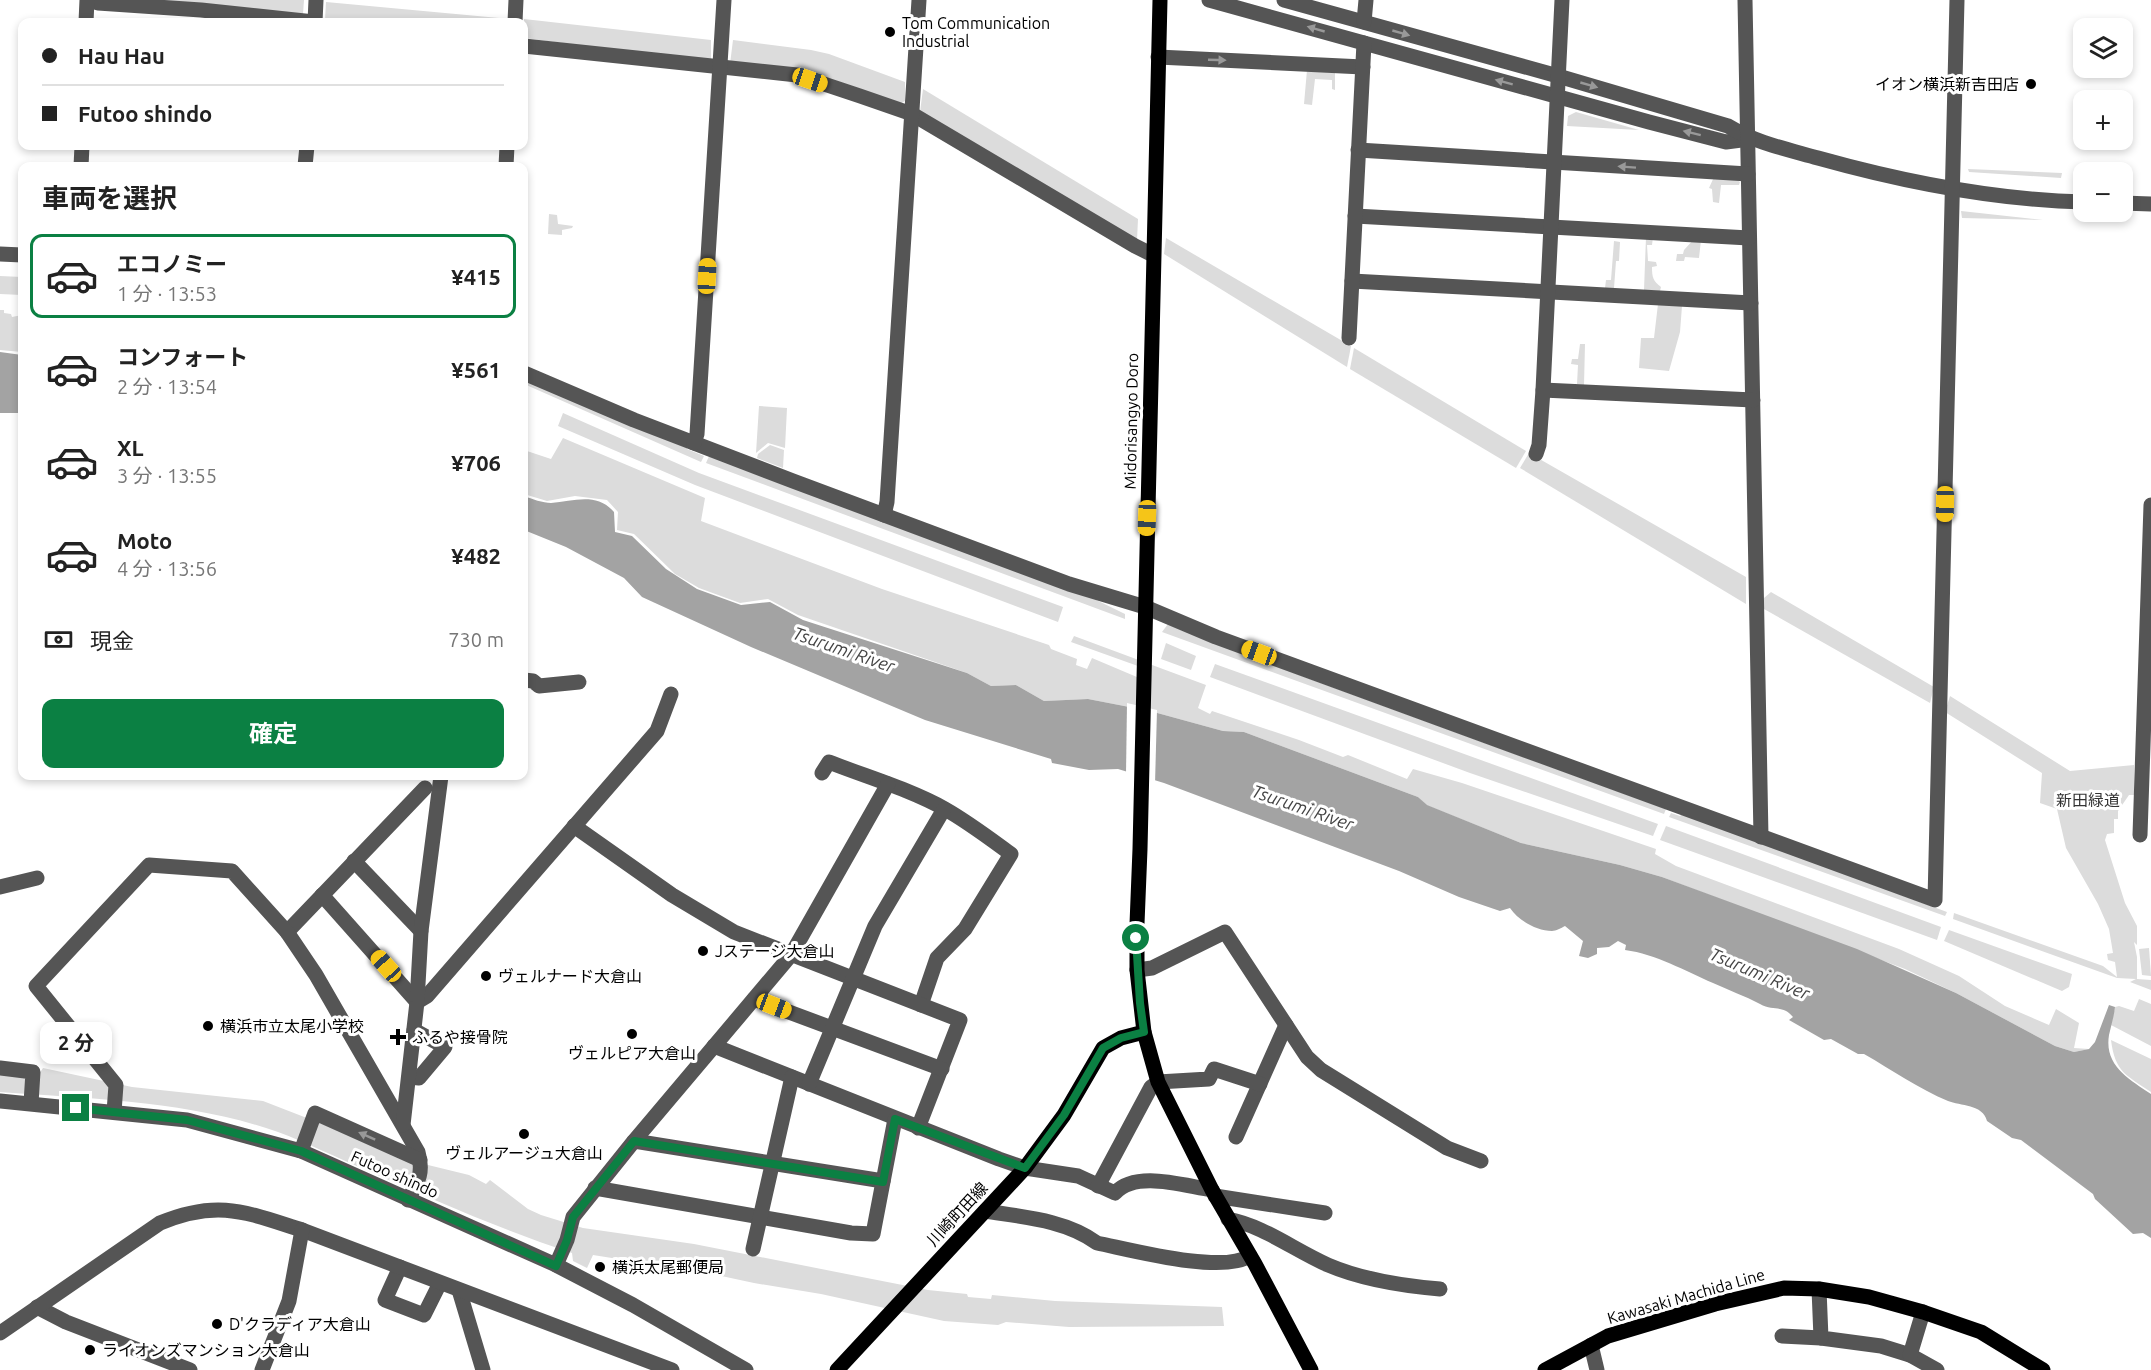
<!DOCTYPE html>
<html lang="ja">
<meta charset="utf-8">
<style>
:root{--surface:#fff;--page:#f6f6f6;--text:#222;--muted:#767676;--line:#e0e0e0;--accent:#0b8043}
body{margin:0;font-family:Ubuntu,"Noto Sans JP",sans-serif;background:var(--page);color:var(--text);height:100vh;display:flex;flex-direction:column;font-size:22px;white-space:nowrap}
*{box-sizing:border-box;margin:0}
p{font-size:20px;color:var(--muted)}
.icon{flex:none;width:33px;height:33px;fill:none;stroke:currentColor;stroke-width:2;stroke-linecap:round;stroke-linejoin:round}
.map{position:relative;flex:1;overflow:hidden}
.panel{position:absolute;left:18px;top:162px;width:510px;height:618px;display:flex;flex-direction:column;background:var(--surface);border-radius:12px;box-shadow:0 3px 9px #0003}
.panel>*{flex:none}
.top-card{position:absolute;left:18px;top:18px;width:510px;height:132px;border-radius:12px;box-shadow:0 3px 9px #0003;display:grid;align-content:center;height:132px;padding:0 24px;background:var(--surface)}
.controls{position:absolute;left:2073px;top:18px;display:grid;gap:12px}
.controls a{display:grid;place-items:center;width:60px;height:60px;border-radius:12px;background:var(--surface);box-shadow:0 3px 9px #0003;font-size:30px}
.end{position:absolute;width:27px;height:27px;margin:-14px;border:8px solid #0b8043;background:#fff;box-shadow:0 0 0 3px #fff}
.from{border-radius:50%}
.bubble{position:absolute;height:42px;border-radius:12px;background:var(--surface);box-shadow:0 3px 9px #0003;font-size:20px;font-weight:700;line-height:42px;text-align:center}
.car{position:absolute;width:18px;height:36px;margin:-18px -9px;border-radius:8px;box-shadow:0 0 4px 2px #0007;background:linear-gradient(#f5c518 24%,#345 0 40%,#f5c518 0 76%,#345 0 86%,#f5c518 0)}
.top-card b{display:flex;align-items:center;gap:21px;height:57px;font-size:22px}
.top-card b+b{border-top:2px solid var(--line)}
.top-card i{width:15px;height:15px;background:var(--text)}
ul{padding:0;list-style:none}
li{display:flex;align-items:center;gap:18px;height:84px;margin:0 12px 9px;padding:0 12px;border:3px solid transparent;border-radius:12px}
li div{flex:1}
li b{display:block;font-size:22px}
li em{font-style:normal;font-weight:700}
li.active{border-color:var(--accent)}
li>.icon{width:54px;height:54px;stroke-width:1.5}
h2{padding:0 24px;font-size:27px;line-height:72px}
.pay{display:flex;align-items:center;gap:15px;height:66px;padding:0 24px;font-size:22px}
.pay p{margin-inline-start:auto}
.cta{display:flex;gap:12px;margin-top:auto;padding:12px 24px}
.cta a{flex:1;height:69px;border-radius:12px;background:var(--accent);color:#fff;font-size:24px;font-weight:700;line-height:69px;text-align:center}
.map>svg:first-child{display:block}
.green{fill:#dcdcdc}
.water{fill:#a3a3a3}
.pier{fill:#fff}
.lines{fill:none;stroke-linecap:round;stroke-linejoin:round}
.minor{stroke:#555;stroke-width:15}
.major{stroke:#000;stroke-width:15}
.oneway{fill:#999}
.route{stroke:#0b8043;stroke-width:8}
.poi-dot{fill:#000;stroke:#fff;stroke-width:2}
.labels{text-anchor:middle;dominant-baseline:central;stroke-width:6;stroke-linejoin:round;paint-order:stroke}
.poi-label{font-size:16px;fill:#000;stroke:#fff;text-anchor:start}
.street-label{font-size:16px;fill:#000;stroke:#fff}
.park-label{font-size:16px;fill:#333;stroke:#fff}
.water-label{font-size:18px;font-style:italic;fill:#444;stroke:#fff}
</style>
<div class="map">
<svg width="2151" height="1370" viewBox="0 0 2151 1370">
<rect width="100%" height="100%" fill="#fff"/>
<g class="green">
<path d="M 143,0 L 304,0 L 303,14 Z"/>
<path d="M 326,2 L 510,19 L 510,22 L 348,22 L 325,20 Z"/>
<path d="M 524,19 L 711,40 L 711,62 L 524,38 Z"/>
<path d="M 733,40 L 811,50 L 829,54 L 905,82 L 905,101 L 898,105 L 730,64 Z"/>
<path d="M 1307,70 L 1335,73 L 1335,90 L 1332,89 L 1332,80 L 1315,79 L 1312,105 L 1304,104 Z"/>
<path d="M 923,89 L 1138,219 L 1137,240 L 920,112 Z"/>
<path d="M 1576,112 L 1639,130 L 1567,126 L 1568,116 Z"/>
<path d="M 1968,169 L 2062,173 L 2061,178 L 1969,172 Z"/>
<path d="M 1714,177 L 1734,177 L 1740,182 L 1739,185 L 1721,185 L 1719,203 L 1713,202 L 1712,189 L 1709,188 Z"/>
<path d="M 1961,211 L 2043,220 L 1962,218 Z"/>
<path d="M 549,214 L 557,215 L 558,224 L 573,226 L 572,228 L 562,230 L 562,235 L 548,234 Z"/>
<path d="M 1646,237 L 1653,237 L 1652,245 L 1647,245 L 1648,261 L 1656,262 L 1657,266 L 1652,267 C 1652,277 1653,281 1661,287 L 1660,291 L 1644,290 Z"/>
<path d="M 1166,238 L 1351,346 L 1347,367 L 1164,254 Z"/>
<path d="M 1694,239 L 1701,240 L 1699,258 L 1685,257 L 1684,261 L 1676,261 L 1677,254 L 1683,254 L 1684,250 Z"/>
<path d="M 1614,241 L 1620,242 L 1619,261 L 1616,261 L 1614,288 L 1605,288 L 1606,280 L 1611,280 Z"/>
<path d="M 0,276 L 22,277 L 22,295 L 0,294 Z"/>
<path d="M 1658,304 L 1682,306 L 1680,332 L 1669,371 L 1639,368 L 1641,338 L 1654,338 Z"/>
<path d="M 0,310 L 4,310 L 4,313 L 11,314 L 12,317 L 22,315 L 22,352 L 0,350 Z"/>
<path d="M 1580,344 L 1585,344 L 1584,385 L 1577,384 L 1578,365 L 1571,364 L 1572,359 L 1578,359 Z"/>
<path d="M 1354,348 L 1526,451 L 1516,468 L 1350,369 Z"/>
<path d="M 524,380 L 687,446 L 687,449 L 704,456 L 701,462 L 524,384 Z"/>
<path d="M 759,406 L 787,408 L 785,448 L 768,443 L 756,453 Z"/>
<path d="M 563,413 L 699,473 L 1063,607 L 1058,622 L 695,485 L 558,426 Z"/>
<path d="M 563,438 L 705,498 L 701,521 L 882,589 L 1049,645 L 1051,649 L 1077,659 L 1076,665 L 1087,669 L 1092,658 L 1151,683 L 1149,670 L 1071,642 L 1074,636 L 1206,685 L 1198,708 L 1210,714 L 1212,711 L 1299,740 L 1343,757 L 1348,755 L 1407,779 L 1413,769 L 1462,783 L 1656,849 L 1655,854 L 1676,866 L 1899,949 L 1959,976 L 2005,1006 L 2049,1025 L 2056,1009 L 2079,1023 L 2074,1048 L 2089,1049 L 2074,1052 L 2055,1046 L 1956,993 L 1905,969 L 1662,877 L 1620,865 L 1521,843 L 1426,805 L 1418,797 L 1244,732 L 1223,731 L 1150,711 L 1088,699 L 1044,701 L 1016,685 L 991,686 L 967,673 L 798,615 L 768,599 L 740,603 L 699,588 L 675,574 L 634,534 L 617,530 L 618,512 L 607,500 L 575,496 L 547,501 L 524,494 L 524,450 L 551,459 Z"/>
<path d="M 770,445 L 784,450 L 783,468 L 757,458 L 758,454 Z"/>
<path d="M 1529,453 L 1746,577 L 1746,604 L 1520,468 Z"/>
<path d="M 710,454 L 1082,593 L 1125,614 L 1125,619 L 706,463 Z"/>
<path d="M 1771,592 L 1934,687 L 1930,703 L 1764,609 L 1764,598 Z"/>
<path d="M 1168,624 L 1307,678 L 1666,809 L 1664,814 L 1162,632 Z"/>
<path d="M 1166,643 L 1196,656 L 1191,670 L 1161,659 Z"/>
<path d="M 1215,664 L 1658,824 L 1653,836 L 1470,773 L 1210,677 Z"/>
<path d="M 1950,696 L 2070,771 L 2134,765 L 2134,795 L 2129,795 L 2118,811 L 2118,819 L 2114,819 L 2114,833 L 2107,834 L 2105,840 L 2125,903 L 2137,926 L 2137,945 L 2134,942 L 2137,957 L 2137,979 L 2151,980 L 2151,990 L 2130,982 L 2136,979 L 2117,978 L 1953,919 L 1954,913 L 2103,966 L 2117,977 L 2115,962 L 2108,960 L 2107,954 L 2113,953 L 2109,929 L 2098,904 L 2066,848 L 2057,809 L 2040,803 L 2042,773 L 1945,712 Z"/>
<path d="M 1671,813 L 1680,816 L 1682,814 L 1947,912 L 1945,916 L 1669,817 Z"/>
<path d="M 1666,826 L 1941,927 L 1937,940 L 1660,840 Z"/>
<path d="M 1949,930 L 2072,974 L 2069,987 L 2062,991 L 1944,941 Z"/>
<path d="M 2149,948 L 2151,976 L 2142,975 L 2139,949 Z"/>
<path d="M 2139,999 L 2151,1004 L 2151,1046 L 2111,1025 L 2115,1007 L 2119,1006 L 2134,1011 Z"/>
<path d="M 2111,1040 L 2151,1059 L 2151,1092 C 2126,1075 2115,1072 2111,1040 Z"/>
<path d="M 43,1068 L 132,1087 L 263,1101 L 428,1165 L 469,1175 L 486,1184 L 490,1180 L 528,1209 L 541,1215 L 583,1228 L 694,1244 L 928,1290 L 967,1294 L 968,1297 L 991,1299 L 992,1295 L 1055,1301 L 1222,1307 L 1224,1326 L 1069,1327 L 1006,1322 L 998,1325 L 944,1321 L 821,1294 L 754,1283 L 661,1263 L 637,1262 L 593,1255 L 587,1268 L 573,1261 L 572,1253 C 502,1230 434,1200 366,1170 C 337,1158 308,1143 278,1132 C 190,1101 93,1099 0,1092 L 0,1071 L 39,1074 Z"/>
</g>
<g class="water">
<path d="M 0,352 L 22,355 L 22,413 L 0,413 Z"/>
<path d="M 524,496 C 532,499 543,503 551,503 C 574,501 597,492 614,512 L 615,532 L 632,536 L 666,569 L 697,589 L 741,605 L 770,602 L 803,620 L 967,673 L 991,686 L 1016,685 L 1044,701 L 1088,699 L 1150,711 L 1223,731 L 1244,732 L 1418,797 L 1427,805 L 1521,843 L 1620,865 L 1662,877 L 1857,949 L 1956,993 L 2055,1046 L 2074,1052 L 2089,1049 L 2095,1042 L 2109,1005 L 2115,1007 C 2114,1017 2111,1026 2109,1035 C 2104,1066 2129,1079 2151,1094 L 2151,1238 L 2143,1233 L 2133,1234 L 2095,1199 L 2093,1194 L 2021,1140 L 2012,1138 L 1987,1121 C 1983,1104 1960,1106 1948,1101 C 1919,1089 1892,1070 1864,1054 L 1858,1054 L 1831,1039 L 1824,1040 L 1789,1020 L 1793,1017 C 1783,1004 1774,1012 1760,1004 C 1745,996 1728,990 1713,983 C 1685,971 1656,954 1625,950 L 1626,945 L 1618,941 L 1609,947 L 1597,948 L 1597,954 L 1588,958 L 1579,956 L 1583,941 L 1565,926 C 1561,928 1556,931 1552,931 C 1536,931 1518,920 1510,908 L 1500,911 L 1459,897 L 1399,871 L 1164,783 L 1118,769 L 1089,770 L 1052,763 L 1051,759 L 925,720 L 751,647 L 642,597 L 624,578 L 566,547 L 524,530 Z"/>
</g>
<path class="pier" d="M 1127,703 L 1157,710 L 1155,784 L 1126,774 Z"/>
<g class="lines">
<g class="minor">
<path d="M 90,0 L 98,3 L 201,10 L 314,22"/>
<path d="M 1209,0 L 1649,122 L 1726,142 L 1749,139"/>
<path d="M 1284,0 L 1558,76 L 1728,126 C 1756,143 1786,149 1818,158 C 1904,182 1994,200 2084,202"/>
<path d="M 1745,0 L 1761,837"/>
<path d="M 86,22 L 87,0"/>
<path d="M 315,22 L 316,0"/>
<path d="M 515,22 L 516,0"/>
<path d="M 1364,22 L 1366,0"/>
<path d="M 524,46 L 797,75 L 860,96 L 912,114 L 1135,246 L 1153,255"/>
<path d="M 1158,57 L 1363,67"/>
<path d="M 1358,150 L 1748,174"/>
<path d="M 81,166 L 82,146"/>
<path d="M 305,166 L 307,146"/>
<path d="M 506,166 L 507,146"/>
<path d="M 2122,203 L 2151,204"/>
<path d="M 1355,216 L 1749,238"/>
<path d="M 0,254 L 22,255"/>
<path d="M 1352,281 L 1751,303"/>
<path d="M 1349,338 L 1364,43"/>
<path d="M 524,373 L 634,420 L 793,481 L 1069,584 L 1145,607 L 1216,637 L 1935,900 L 1957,0"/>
<path d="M 1543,390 L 1753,400"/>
<path d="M 694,443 L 697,434 L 724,0"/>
<path d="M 1536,454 L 1539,445 L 1543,390 L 1562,0"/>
<path d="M 884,515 L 887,502 L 919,0"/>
<path d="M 524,680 L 533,681 L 539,686 L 579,682"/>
<path d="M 822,773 L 829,762 C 867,777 909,789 945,809 C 968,822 989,838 1011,854 L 965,929 L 937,958 L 921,1005"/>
<path d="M 574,826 L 672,895 L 734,932 L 960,1020 L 918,1128"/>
<path d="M 2140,835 L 2151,505"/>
<path d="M 354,861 L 421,931"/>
<path d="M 0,887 L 37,878"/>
<path d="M 322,895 L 417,1002"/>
<path d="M 287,932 L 425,788"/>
<path d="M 1137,970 L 1152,968 L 1225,932 L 1307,1057 L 1321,1070 L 1447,1148 L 1481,1161"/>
<path d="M 754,999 L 942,1069"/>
<path d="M 417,1002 L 427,996 L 657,731 L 671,694"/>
<path d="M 714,1046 L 999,1159 L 1025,1168 L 1078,1176 L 1115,1193 C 1136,1170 1184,1186 1212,1190"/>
<path d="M 0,1068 L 33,1072 L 31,1103"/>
<path d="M 409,1077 L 419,1078 L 445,1047 L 414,1030"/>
<path d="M 809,1084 L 875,926 L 944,809"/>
<path d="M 0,1101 L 187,1120 L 301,1151 L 556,1265 L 633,1305 L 746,1370"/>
<path d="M 114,1112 L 116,1085 L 36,986 L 149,865 L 232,871 L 287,932 L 316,975 L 418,1152 C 424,1173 418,1182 408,1200"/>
<path d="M 403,1125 L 417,1002 L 421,931 L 441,776"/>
<path d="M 1236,1137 L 1286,1025"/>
<path d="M 634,1141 L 883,1181"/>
<path d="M 301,1151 L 315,1113 L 420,1160"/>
<path d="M 1098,1186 L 1151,1087 L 1158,1082 L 1209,1079 L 1214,1069 L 1260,1084"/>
<path d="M 595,1188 L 851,1233 L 873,1234 L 895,1119"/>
<path d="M 1215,1196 L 1325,1213"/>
<path d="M 985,1211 C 1023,1217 1066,1220 1097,1243 C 1132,1250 1221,1274 1250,1256"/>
<path d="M 1228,1219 C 1264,1226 1294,1250 1328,1265 C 1363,1280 1403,1286 1440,1289"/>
<path d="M 753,1249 L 792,1077"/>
<path d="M 556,1265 L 567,1240 L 573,1217 L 634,1141 L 791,955 L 888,784"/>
<path d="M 400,1267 L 385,1300 L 424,1315 L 440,1283"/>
<path d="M 1819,1289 L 1821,1338 L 1881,1346 L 1910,1355 L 1937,1370"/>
<path d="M 459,1290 L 483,1370"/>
<path d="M 37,1307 L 66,1322 L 190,1370"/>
<path d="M 0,1333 L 160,1223 C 218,1199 245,1212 302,1230 L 672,1370"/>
<path d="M 1782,1336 L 1821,1338"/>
<path d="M 1591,1345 L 1597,1370"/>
<path d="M 1910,1355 L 1923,1312"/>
<path d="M 262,1370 L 289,1301 L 302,1230"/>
</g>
<g class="major">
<path d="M 1160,0 L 1140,849 L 1137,924 L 1137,970 L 1144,1032 L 1158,1082 L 1212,1190 L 1255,1264 L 1311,1370"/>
<path d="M 837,1370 L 1025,1168 L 1064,1115 L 1103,1048 L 1121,1038 L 1144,1032"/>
<path d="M 1545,1370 L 1608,1336 L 1715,1304 L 1784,1288 L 1819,1289 L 1869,1297 L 1923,1312 L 1981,1332 L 2043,1370"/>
</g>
</g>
<defs><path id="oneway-solid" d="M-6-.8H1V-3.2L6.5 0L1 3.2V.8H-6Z" transform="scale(1.5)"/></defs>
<g class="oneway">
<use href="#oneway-solid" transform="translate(1316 29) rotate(-164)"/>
<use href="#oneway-solid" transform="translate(1401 33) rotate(16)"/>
<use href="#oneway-solid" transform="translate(1217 60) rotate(2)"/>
<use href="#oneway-solid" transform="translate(1504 82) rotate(-165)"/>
<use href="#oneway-solid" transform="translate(1589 85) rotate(16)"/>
<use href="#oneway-solid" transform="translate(1692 133) rotate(-166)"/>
<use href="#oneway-solid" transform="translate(1627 167) rotate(-176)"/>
<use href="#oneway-solid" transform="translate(367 1136) rotate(-156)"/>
</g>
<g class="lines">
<path class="route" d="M 76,1108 L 187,1120 L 301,1151 L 556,1266 L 567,1240 L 573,1217 L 634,1141 L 883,1182 L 895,1119 L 1025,1168 L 1064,1115 L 1103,1048 L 1121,1038 L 1144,1032 L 1140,1003 L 1136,938"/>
</g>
<g class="poi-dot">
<circle cx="890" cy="32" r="6"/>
<circle cx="2031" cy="84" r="6"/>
<circle cx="703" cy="951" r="6"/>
<circle cx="486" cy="976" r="6"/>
<circle cx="208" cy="1026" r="6"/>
<circle cx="632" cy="1034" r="6"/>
<path d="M395 1028h6v6h6v6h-6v6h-6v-6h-6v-6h6z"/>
<circle cx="524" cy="1134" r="6"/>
<circle cx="600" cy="1267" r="6"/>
<circle cx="217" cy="1324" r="6"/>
<circle cx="90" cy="1350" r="6"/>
</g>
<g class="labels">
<g class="poi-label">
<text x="902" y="23">Tom Communication<tspan x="902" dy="18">Industrial</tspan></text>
<text x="2019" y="84" text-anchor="end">イオン横浜新吉田店</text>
<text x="715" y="951">Jステージ大倉山</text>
<text x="498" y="976">ヴェルナード大倉山</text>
<text x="220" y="1026">横浜市立太尾小学校</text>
<text x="412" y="1037">ふるや接骨院</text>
<text x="632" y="1053" text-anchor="middle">ヴェルピア大倉山</text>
<text x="524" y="1153" text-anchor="middle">ヴェルアージュ大倉山</text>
<text x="612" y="1267">横浜太尾郵便局</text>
<text x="229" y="1324">D'クラディア大倉山</text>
<text x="102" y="1350">ライオンズマンション大倉山</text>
</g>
<g class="street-label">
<text transform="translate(1131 421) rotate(-89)">Midorisangyo Doro</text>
<text transform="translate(395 1174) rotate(24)">Futoo shindo</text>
<text transform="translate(957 1214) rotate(-47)">川崎町田線</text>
<text transform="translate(1686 1296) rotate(-16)">Kawasaki Machida Line</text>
</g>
<g class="park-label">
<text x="2088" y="800">新田緑道</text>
</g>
<g class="water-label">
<text transform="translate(844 649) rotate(19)">Tsurumi River</text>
<text transform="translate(1303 807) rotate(19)">Tsurumi River</text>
<text transform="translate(1760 973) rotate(23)">Tsurumi River</text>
</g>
</g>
</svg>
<div class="controls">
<a><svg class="icon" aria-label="layers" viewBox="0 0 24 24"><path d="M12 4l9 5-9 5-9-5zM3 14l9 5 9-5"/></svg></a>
<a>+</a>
<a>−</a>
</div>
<i class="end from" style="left:1136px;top:938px"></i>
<i class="end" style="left:76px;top:1108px"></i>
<div class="bubble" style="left:40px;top:1022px;width:72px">2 分</div>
<i class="car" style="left:810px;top:80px;rotate:109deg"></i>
<i class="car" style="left:707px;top:276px;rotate:3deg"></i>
<i class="car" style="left:1945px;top:504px;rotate:181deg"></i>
<i class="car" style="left:1147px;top:518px;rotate:182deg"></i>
<i class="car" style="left:1259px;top:653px;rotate:290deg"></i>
<i class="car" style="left:386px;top:966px;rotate:318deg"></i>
<i class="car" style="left:774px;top:1006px;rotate:111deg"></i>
<div class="top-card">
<b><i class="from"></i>Hau Hau</b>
<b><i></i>Futoo shindo</b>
</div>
<section class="panel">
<h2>車両を選択</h2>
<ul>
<li class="active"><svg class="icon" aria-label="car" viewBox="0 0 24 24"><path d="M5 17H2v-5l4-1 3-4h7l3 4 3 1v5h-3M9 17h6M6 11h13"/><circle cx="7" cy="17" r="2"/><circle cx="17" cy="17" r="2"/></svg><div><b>エコノミー</b><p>1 分 · 13:53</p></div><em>¥415</em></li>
<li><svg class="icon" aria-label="car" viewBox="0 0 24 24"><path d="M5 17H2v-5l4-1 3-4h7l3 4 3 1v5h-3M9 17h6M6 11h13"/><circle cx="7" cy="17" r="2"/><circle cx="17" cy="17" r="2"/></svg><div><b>コンフォート</b><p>2 分 · 13:54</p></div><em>¥561</em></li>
<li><svg class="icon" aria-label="car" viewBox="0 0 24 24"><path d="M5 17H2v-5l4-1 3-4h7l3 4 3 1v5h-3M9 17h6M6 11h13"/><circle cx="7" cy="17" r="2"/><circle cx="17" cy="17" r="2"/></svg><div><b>XL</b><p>3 分 · 13:55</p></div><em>¥706</em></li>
<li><svg class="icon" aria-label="car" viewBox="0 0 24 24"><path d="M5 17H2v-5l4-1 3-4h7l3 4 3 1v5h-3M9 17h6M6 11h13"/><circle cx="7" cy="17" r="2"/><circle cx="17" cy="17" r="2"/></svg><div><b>Moto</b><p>4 分 · 13:56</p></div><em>¥482</em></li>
</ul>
<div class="pay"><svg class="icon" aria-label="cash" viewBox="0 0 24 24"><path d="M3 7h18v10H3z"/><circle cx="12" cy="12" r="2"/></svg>現金<p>730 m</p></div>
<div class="cta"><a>確定</a></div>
</section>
</div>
